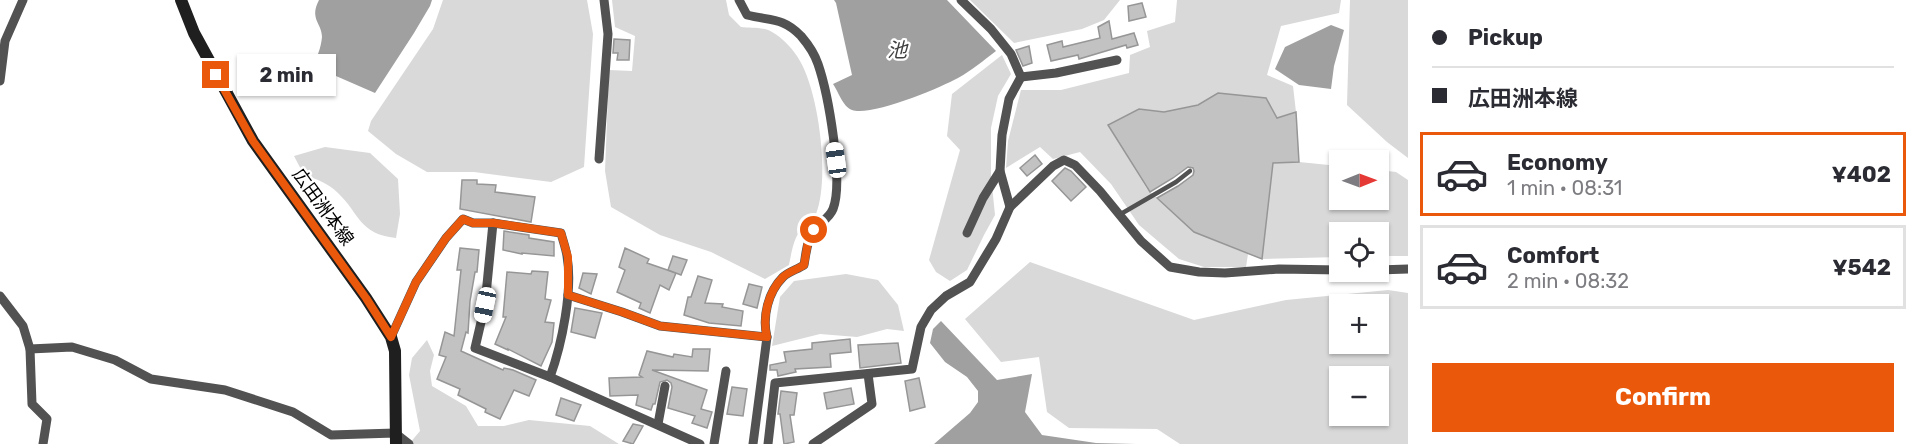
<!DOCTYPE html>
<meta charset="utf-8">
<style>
:root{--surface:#fff;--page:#f2f2f3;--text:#2b2b33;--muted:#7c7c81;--line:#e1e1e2;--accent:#ea580c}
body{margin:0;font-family:Rubik,"Noto Sans JP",sans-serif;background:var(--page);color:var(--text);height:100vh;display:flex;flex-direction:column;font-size:22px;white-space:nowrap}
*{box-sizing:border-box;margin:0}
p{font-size:20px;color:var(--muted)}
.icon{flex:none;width:33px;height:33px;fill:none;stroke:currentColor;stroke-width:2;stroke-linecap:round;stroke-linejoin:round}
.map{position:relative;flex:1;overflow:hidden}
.sheet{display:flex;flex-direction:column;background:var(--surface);width:510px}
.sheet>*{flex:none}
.banner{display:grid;align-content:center;height:132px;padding:0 24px;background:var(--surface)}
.needle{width:39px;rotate:89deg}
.buttons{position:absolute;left:1329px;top:150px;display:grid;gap:12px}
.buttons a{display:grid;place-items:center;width:60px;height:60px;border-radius:0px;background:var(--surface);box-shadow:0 2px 4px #0004;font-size:30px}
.end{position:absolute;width:27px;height:27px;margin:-14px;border:8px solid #ea580c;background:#fff;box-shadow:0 0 0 3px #fff}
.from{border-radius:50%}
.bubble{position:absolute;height:42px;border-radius:0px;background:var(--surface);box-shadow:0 2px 4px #0004;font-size:20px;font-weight:700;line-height:42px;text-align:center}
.car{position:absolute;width:18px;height:36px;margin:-18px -9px;border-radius:8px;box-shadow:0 0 4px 2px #0007;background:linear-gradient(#fff 24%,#345 0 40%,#fff 0 76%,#345 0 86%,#fff 0)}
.banner b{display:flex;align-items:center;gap:21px;height:57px;font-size:22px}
.banner b+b{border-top:2px solid var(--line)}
.banner i{width:15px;height:15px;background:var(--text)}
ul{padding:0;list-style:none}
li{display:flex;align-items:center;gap:18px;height:84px;margin:0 12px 9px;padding:0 12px;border:3px solid var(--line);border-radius:0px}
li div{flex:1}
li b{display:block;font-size:22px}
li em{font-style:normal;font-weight:700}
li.on{border-color:var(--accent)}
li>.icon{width:54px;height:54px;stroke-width:1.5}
.primary-button{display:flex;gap:12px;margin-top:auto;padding:12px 24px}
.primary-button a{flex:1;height:69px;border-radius:0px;background:var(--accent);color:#fff;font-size:24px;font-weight:700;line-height:69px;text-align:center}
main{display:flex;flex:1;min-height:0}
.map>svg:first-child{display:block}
.green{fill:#d9d9d9;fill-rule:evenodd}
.water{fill:#a0a0a0}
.building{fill:#c2c2c2;stroke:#969696;stroke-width:1.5}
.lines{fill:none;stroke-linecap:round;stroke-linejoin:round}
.service{stroke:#525252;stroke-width:4.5}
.minor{stroke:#525252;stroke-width:9}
.secondary{stroke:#1f1f1f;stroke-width:12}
.route{stroke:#ea580c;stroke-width:8}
.labels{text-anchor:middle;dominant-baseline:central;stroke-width:4.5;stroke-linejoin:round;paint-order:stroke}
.street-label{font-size:18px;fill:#000;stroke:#fff}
.water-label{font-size:20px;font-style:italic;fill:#414141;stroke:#fff}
</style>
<main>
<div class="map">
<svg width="1408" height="444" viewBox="0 0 1408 444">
<rect width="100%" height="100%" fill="#fff"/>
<g class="green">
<path d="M 443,0 L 587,0 L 593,34 L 584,167 L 551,182 L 474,172 L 427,172 L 396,154 L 368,131 L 371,121 L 433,29 Z"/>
<path d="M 612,0 L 726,0 L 729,15 L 741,27 C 750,28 765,27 772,32 C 783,38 794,50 800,61 C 819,94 830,178 816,214 C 813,222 803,227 798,234 C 793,242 791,255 789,265 L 765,279 L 711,252 L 660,235 L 611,207 L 605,171 L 609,70 L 632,71 L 635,36 L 615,27 Z"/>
<path d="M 970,0 L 1120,0 L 1104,20 L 1082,29 L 1014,43 Z"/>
<path d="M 1177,0 L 1341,0 L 1339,13 L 1281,26 L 1267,75 L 1293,86 L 1296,112 L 1277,118 L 1266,98 L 1218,93 L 1197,105 L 1108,125 L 1147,189 L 1194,232 L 1248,254 L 1246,267 L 1204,267 L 1179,259 L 1139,225 L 1111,184 L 1080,152 L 1053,159 L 1040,147 L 1006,168 L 1008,141 L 1021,90 L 1061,90 L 1129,73 L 1130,55 L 1150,47 L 1147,31 L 1175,22 Z"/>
<path d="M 1350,0 L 1408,0 L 1408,158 L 1387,142 L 1347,105 Z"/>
<path d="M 1002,55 L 1011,74 L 998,96 L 991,128 L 991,176 L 995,215 L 984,235 L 967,270 L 950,281 L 936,272 L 929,260 L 960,150 L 947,136 L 952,94 Z"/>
<path d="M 325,147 L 370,153 L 398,179 L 400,214 L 396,238 C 359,234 360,214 338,193 C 328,183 316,179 304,175 L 294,156 Z"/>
<path d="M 1299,162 L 1339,166 L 1340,200 L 1378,200 L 1379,170 L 1396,172 L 1408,180 L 1408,256 L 1379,256 L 1378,232 L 1340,232 L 1339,257 L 1262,259 L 1273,163 Z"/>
<path d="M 1030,262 L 1194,320 L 1286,300 L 1388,290 L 1408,293 L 1408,444 L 1180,444 L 1157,429 L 1069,428 L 1047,412 L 1039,357 L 1001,362 L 965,319 ZM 1340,304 L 1378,304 L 1378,344 L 1340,344 ZM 1340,376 L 1378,376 L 1378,416 L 1340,416 Z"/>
<path d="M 846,274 L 878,280 L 898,305 L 904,331 L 887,329 L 857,337 L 820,334 L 772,346 L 780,297 L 794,281 Z"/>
<path d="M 427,340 L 434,355 L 430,371 L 432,386 L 466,406 L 478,426 L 504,426 L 529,420 L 590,426 L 619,444 L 409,444 L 420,431 L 409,375 L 412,358 Z"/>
</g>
<g class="water">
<path d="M 319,0 L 432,0 L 430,6 L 414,33 L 375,93 L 313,66 C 317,57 321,48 322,37 C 322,23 309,19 319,0 Z"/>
<path d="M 834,0 L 947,0 L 996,51 C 984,60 971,71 958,78 C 940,88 870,117 852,110 C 843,107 838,91 833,84 L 852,75 L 836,3 Z"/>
<path d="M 1331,25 L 1344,30 L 1334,66 L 1331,89 L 1299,85 L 1275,69 L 1285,47 Z"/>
<path d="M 941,321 L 997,380 L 1032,374 L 1025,412 L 1042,435 L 1096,443 L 1136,444 L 934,444 L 970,413 L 978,402 L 978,391 L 967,377 L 945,362 L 930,343 L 933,329 Z"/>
</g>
<g class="building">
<path d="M 1142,3 L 1146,17 L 1129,21 L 1128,6 Z"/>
<path d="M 1109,21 L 1112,39 L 1134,33 L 1138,45 L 1127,48 L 1126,45 L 1079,59 L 1078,55 L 1051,61 L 1047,45 L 1062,41 L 1063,47 L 1100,38 L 1098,27 Z"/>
<path d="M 614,39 L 630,40 L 629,60 L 617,60 L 618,53 L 613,53 Z"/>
<path d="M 1029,46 L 1032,63 L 1023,66 L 1016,50 Z"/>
<path d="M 1218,93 L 1266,98 L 1277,118 L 1296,112 L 1299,162 L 1273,163 L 1262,259 L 1194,232 L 1157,198 L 1178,186 L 1193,175 L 1194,171 L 1193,168 L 1188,167 L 1173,178 L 1150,192 L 1108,125 L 1139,109 L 1164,112 L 1198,105 Z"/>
<path d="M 1035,155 L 1042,164 L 1027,176 L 1020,168 Z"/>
<path d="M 1065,168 L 1071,171 L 1086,187 L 1071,201 L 1052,181 Z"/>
<path d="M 462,180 L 477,180 L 477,184 L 496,185 L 495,192 L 535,197 L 531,222 L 460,209 Z"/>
<path d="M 504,231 L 529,235 L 529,238 L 554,242 L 554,256 L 522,253 L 522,254 L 503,250 Z"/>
<path d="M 460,248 L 479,250 L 477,272 L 475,272 L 470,301 L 468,333 L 466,332 L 461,351 L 503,370 L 504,368 L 513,370 L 536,380 L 529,396 L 514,390 L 500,419 L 485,412 L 486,409 L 458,395 L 460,389 L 437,379 L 446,357 L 439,355 L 445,332 L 454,336 L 461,270 L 457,270 Z"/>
<path d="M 625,248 L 649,259 L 647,263 L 676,273 L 669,290 L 660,285 L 650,313 L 639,308 L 641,303 L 617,292 L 625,270 L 619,267 Z"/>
<path d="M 673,256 L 687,260 L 681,275 L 668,270 Z"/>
<path d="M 532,271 L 548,272 L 545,299 L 551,300 L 545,322 L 554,323 L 552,342 L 541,366 L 508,349 L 508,350 L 495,344 L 506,317 L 503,317 L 507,272 L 531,274 Z"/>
<path d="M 583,273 L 597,274 L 591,294 L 579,288 Z"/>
<path d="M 698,276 L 712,280 L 705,303 L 723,304 L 722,307 L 743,311 L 741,326 L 709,323 L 684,315 L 688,297 L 691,297 Z"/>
<path d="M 749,284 L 762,287 L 757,308 L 743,304 Z"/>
<path d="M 575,308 L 602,313 L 595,338 L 571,332 Z"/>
<path d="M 850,339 L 851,352 L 830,354 L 831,367 L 795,369 L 796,372 L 778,376 L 777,370 L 770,370 L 770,365 L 786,362 L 784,352 L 812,349 L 812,343 Z"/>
<path d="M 898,343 L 901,363 L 860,368 L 858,345 Z"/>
<path d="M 693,349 L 710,349 L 708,371 L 652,370 L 707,390 L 701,409 L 712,412 L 707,428 L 692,423 L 695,416 L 668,408 L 672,387 L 671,383 L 667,380 L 660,382 L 655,404 L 653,404 L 651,410 L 636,405 L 638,395 L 610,396 L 609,378 L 642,377 L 639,375 L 647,351 L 673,357 L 674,354 L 692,357 Z"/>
<path d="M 919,378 L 925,407 L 910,411 L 905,381 Z"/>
<path d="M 732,387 L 747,389 L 743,416 L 727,414 Z"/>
<path d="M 851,388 L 854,404 L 827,409 L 824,393 Z"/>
<path d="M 781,391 L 797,393 L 794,415 L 790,415 L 794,442 L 784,444 L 780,414 L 778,414 Z"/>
<path d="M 561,398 L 581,405 L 574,421 L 556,415 Z"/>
<path d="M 633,424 L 643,426 L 633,444 L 623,441 Z"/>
</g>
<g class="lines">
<path class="service" d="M 1119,215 L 1176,182 L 1190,171"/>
<g class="minor">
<path d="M 739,0 L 747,15 C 770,21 783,17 801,36 C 807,43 815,55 818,64 C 828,93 844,181 833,209 C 829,219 820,222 814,230 C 807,239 806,254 804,265 C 798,269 788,272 783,277 C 768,292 762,317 767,337 L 753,444"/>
<path d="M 961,0 L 991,29 L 1011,54 L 1021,77 L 1009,99 L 1002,135 L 1000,171 L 1010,207"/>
<path d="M 1021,77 L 1056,73 L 1117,60"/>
<path d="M 0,81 L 5,41 L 23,0"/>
<path d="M 599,159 L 608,34 L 604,0"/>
<path d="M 493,223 L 561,233 C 563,241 566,249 567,256 C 573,290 562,344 550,377"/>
<path d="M 967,233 L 983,198 L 1000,171"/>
<path d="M 1378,270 L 1408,269"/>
<path d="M 568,295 L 622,312 L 660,326 L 767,337"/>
<path d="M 0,296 L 23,326 L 30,349 L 32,404 L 47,419 L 43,444"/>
<path d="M 391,337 L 416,282 L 446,238 L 463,219 L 473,223 L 493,223 L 485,305 L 475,348 L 550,377 L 700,444"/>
<path d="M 30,349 L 72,347 L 115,360 L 151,379 L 225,390 L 293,412 L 331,435 L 395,433 L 409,444"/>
<path d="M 658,424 L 665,386"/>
<path d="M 714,444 L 726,371"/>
<path d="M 768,444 L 775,383 L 912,369 L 921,327 L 931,310 L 946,296 L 970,282 L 996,239 L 1010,207 L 1053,166 L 1064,160 L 1075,165 L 1100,191 L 1141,241 L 1170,267 L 1199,272 L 1225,273 L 1279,269 L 1340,270"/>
<path d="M 813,444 L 872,404 L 868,374"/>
</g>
<path class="secondary" d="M 181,0 L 194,33 L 253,141 L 366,298 L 391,337 L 395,351 L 396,444"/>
</g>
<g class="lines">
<path class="route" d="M 216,75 L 253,141 L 366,298 L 391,337 L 416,282 L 446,238 L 463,219 L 473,223 L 494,223 L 561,233 L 568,257 L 568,295 L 622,312 L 660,326 L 767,337 C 762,317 768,292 783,277 C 788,272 798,269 804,265 L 808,242 L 814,230"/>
</g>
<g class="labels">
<g class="street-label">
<text transform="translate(323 207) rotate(54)">広田洲本線</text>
</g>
<g class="water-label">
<text x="897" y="50">池</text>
</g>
</g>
</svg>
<div class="buttons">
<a><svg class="needle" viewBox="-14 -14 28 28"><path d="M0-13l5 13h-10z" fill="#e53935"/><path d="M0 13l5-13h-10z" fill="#7c7c81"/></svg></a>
<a><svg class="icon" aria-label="locate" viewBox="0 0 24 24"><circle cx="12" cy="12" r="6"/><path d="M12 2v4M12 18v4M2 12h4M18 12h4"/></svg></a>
<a>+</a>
<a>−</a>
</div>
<i class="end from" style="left:814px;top:230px"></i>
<i class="end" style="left:216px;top:75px"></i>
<div class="bubble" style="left:237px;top:54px;width:99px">2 min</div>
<i class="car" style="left:836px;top:160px;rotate:352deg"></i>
<i class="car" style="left:485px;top:305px;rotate:192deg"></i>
</div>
<section class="sheet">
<div class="banner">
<b><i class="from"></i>Pickup</b>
<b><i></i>広田洲本線</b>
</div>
<ul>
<li class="on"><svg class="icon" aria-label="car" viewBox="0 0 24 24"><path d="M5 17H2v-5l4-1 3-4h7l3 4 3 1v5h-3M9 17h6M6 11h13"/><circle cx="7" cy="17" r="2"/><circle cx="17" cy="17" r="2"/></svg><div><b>Economy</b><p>1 min · 08:31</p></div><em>¥402</em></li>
<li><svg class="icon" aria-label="car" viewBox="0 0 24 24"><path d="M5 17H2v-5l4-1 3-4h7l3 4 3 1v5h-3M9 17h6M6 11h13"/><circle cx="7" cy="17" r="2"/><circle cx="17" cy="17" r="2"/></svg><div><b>Comfort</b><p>2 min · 08:32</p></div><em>¥542</em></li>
</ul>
<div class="primary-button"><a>Confirm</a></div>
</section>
</main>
